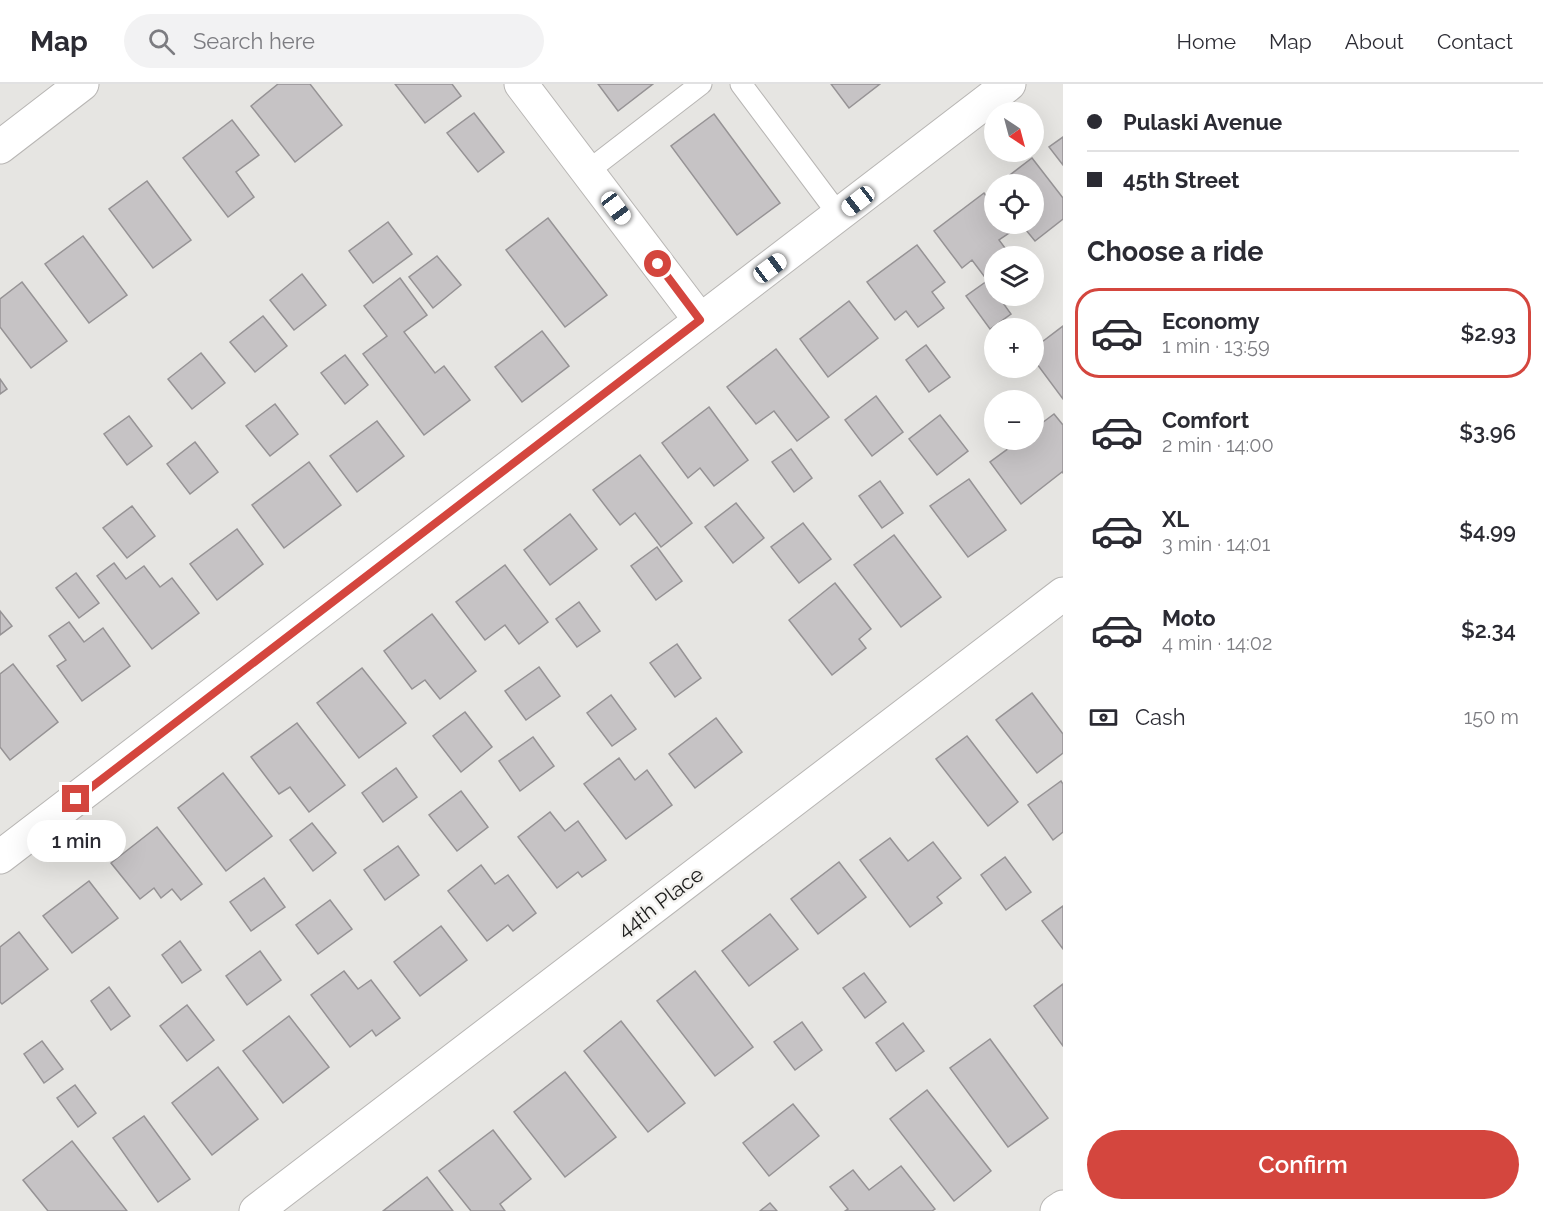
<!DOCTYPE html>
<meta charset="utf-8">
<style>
:root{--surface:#fff;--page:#f2f2f3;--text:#2b2b33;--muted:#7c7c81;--line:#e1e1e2;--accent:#d4463e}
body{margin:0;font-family:Raleway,sans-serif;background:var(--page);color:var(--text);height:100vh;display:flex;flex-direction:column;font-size:22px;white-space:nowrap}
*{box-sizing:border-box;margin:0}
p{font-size:20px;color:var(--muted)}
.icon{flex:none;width:33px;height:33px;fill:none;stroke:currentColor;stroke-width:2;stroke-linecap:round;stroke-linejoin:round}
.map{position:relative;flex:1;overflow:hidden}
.panel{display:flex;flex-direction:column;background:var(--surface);width:480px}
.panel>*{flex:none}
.guide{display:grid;align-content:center;height:132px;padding:0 24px;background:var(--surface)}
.needle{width:39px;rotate:144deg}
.controls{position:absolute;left:984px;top:18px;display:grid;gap:12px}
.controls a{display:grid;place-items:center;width:60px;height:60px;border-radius:50%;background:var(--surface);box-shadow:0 6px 24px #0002;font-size:30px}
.end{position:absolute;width:27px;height:27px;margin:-14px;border:8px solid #d4463e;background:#fff;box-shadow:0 0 0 3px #fff}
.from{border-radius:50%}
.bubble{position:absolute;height:42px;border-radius:21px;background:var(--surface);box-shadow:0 6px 24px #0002;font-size:20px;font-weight:600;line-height:42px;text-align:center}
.car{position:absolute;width:18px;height:36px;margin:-18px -9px;border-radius:8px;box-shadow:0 0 4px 2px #0007;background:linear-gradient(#fff 24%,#345 0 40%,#fff 0 76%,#345 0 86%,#fff 0)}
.guide b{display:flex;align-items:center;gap:21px;height:57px;font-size:22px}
.guide b+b{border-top:2px solid var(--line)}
.guide i{width:15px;height:15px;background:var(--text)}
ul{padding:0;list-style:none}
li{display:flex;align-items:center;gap:18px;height:90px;margin:0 12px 9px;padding:0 12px;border:3px solid transparent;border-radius:24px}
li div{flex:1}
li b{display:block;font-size:22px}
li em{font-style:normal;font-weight:600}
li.selected{border-color:var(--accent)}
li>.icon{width:54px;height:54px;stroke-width:1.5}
h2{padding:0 24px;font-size:27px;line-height:72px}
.pay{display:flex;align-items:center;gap:15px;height:66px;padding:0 24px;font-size:22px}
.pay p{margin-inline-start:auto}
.cta{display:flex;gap:12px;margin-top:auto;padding:12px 24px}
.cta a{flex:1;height:69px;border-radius:36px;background:var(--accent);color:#fff;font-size:24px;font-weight:600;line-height:69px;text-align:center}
header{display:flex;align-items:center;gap:36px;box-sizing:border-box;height:84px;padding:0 30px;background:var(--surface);border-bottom:2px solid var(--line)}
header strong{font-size:28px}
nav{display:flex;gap:33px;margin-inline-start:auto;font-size:21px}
.search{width:420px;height:54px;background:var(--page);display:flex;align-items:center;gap:15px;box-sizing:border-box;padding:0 21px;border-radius:33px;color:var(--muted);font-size:22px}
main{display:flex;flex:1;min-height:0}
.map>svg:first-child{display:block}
.building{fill:#c6c3c5;stroke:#969395;stroke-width:1.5}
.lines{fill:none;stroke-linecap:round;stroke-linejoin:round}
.lane-casing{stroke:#b8b6b4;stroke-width:23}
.street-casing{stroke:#b8b6b4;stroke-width:35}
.lane{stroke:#fff;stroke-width:21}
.street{stroke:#fff;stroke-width:33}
.route{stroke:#d4463e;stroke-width:8}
.labels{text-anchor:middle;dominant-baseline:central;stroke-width:5;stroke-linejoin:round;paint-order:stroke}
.street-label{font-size:21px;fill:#1a1a19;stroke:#f3f2ef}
</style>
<header>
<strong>Map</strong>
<div class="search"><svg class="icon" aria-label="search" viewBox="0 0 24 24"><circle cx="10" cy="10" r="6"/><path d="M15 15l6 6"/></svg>Search here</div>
<nav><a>Home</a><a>Map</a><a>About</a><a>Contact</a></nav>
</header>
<main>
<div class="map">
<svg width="1063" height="1127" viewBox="0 0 1063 1127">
<rect width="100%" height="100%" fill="#e6e5e2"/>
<g class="building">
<path d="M 278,0 L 310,0 L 342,41 L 295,78 L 251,22 Z"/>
<path d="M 395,0 L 452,0 L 461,12 L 425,39 Z"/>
<path d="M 598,0 L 653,0 L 618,27 Z"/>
<path d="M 831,0 L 880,0 L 849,24 Z"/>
<path d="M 474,29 L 504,68 L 478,88 L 447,49 Z"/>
<path d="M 714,30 L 780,119 L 737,151 L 671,62 Z"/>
<path d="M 232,36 L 259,71 L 236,88 L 254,113 L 228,133 L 183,74 Z"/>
<path d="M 1063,53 L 1063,81 L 1049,63 Z"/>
<path d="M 1032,74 L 1063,114 L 1063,135 L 1035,157 L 1021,140 L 1034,140 L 1034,100 L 998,100 Z"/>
<path d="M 147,97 L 191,156 L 153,184 L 109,125 Z"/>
<path d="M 984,109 L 994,124 L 994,140 L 1006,140 L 1012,147 L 999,156 L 1011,172 L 994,172 L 994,185 L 984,192 L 972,176 L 962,184 L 934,147 Z"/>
<path d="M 548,134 L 607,211 L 565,243 L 506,166 Z"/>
<path d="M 388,138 L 412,170 L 373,199 L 349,167 Z"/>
<path d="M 83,152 L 127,211 L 89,239 L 45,180 Z"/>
<path d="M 917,161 L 945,198 L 932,208 L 944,224 L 918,243 L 906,227 L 895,236 L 867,198 Z"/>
<path d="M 437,172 L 461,201 L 433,224 L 409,193 Z"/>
<path d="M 302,190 L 326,221 L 294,246 L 270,216 Z"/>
<path d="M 400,194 L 427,231 L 404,248 L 435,289 L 444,282 L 470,316 L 424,351 L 363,270 L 387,252 L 364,222 Z"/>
<path d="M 987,197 L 994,207 L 994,212 L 998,212 L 1011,230 L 990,245 L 966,212 Z"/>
<path d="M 22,198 L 67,257 L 31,284 L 0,243 L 0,215 Z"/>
<path d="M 849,217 L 878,254 L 828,293 L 800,255 Z"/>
<path d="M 263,232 L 287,262 L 255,288 L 230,258 Z"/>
<path d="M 1063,242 L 1063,315 L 1034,276 L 1034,264 Z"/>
<path d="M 542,247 L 569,282 L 522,318 L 495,283 Z"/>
<path d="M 926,261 L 950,293 L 929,308 L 906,276 Z"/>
<path d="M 776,265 L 829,333 L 797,357 L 774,327 L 756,340 L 727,303 Z"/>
<path d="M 201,269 L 225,299 L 192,325 L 168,295 Z"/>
<path d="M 345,271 L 368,301 L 345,320 L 321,289 Z"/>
<path d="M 0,295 L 7,305 L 0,310 Z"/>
<path d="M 876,312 L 903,348 L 872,372 L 845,336 Z"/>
<path d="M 275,320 L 298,350 L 270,372 L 246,342 Z"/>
<path d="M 709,323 L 748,376 L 714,402 L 700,384 L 688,394 L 662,359 Z"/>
<path d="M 1054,330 L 1063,341 L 1063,389 L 1062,388 L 1021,420 L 990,378 L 1020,356 L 1034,356 L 1034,345 Z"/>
<path d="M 940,331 L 968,367 L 937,391 L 909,355 Z"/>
<path d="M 129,332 L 152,362 L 127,381 L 104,350 Z"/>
<path d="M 377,337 L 404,372 L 357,408 L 330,372 Z"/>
<path d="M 195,358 L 218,388 L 190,410 L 167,380 Z"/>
<path d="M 791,365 L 812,394 L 794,408 L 772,378 Z"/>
<path d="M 640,371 L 692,439 L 661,463 L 635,429 L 620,441 L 593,406 Z"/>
<path d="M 309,378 L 341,421 L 284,464 L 252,421 Z"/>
<path d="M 969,395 L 1006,446 L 968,473 L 930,422 Z"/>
<path d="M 880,397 L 903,429 L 882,444 L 859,412 Z"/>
<path d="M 736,419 L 764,454 L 733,479 L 705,443 Z"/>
<path d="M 132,422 L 155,452 L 127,474 L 103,444 Z"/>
<path d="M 570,430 L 597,465 L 550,501 L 524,466 Z"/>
<path d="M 803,439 L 831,475 L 799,499 L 771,463 Z"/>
<path d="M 237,445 L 263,480 L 217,516 L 190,480 Z"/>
<path d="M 894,451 L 941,513 L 901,543 L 854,481 Z"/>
<path d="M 657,463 L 682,497 L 656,516 L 631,482 Z"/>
<path d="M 114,479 L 126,495 L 144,482 L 160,503 L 172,494 L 199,529 L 152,565 L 97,492 Z"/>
<path d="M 505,481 L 548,538 L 519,560 L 505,541 L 485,556 L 456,518 Z"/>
<path d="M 76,489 L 99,519 L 79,534 L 56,504 Z"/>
<path d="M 835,499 L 871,545 L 859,555 L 866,564 L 832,591 L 789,536 Z"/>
<path d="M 579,518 L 600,547 L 577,563 L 556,535 Z"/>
<path d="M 0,527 L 12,542 L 0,551 Z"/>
<path d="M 432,530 L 476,587 L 440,615 L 425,596 L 412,605 L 384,567 Z"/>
<path d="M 69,538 L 84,558 L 103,544 L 130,582 L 82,617 L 57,582 L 66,576 L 49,552 Z"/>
<path d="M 677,560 L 701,594 L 675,613 L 650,579 Z"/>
<path d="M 13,580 L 58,638 L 10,676 L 0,663 L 0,590 Z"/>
<path d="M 539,583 L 560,612 L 526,636 L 505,607 Z"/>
<path d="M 362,584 L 406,639 L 359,674 L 317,619 Z"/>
<path d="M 1032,609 L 1063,650 L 1063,669 L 1037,689 L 996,636 Z"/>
<path d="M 611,611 L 636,645 L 612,662 L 587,629 Z"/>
<path d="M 465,628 L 492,663 L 461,688 L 433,652 Z"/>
<path d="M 716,634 L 742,668 L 695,704 L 669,670 Z"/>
<path d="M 297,639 L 345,701 L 309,728 L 290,703 L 279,710 L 251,673 Z"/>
<path d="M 967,652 L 1018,718 L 988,742 L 936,675 Z"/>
<path d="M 533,653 L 554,682 L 520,707 L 499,677 Z"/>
<path d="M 619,674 L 635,696 L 647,686 L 672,721 L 626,755 L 584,700 Z"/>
<path d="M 396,684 L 417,713 L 383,738 L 362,709 Z"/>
<path d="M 223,689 L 272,752 L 226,787 L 178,724 Z"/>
<path d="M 1061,697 L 1063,700 L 1063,748 L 1053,756 L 1028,721 Z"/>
<path d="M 461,707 L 488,743 L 457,767 L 429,731 Z"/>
<path d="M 550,728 L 565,747 L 578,737 L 606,776 L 582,793 L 578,788 L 557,804 L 518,753 Z"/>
<path d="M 312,739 L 336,769 L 313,787 L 290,756 Z"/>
<path d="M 157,743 L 202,800 L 181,816 L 172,805 L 161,814 L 154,804 L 140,815 L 111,779 Z"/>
<path d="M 890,754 L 908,777 L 933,758 L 961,794 L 937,813 L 942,819 L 910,843 L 860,776 Z"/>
<path d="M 398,762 L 419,791 L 385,816 L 364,786 Z"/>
<path d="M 1005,773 L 1031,808 L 1006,826 L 981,791 Z"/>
<path d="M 839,778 L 866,813 L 818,850 L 791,815 Z"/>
<path d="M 481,781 L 495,800 L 508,791 L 536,829 L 513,847 L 508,841 L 487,857 L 448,807 Z"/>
<path d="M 264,794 L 285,823 L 251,847 L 230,818 Z"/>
<path d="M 89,797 L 118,834 L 72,869 L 43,832 Z"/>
<path d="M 330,816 L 352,845 L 318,870 L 296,841 Z"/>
<path d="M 1063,822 L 1063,865 L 1042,837 Z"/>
<path d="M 770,830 L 798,865 L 749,902 L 722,867 Z"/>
<path d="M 441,842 L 467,876 L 420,912 L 394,878 Z"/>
<path d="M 19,848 L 48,885 L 2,920 L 0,918 L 0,863 Z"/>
<path d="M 180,857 L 201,886 L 182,899 L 162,871 Z"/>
<path d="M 260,867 L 281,896 L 247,921 L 226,892 Z"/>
<path d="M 344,887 L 358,905 L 371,896 L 400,934 L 376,952 L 372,946 L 350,963 L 311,911 Z"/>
<path d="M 695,887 L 753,963 L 715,992 L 657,917 Z"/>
<path d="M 864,889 L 886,918 L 865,934 L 843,904 Z"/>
<path d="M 1063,900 L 1063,962 L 1034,922 Z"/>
<path d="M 109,903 L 130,932 L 111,946 L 91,917 Z"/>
<path d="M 187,921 L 214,956 L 187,977 L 160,942 Z"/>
<path d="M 289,932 L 329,983 L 283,1019 L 243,967 Z"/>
<path d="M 621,937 L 685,1019 L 648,1048 L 584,967 Z"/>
<path d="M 802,938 L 822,966 L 795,986 L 774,958 Z"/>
<path d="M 903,939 L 924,967 L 896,987 L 876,959 Z"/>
<path d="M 990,955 L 1048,1034 L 1008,1063 L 950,984 Z"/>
<path d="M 42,957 L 63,985 L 44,999 L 24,970 Z"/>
<path d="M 218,983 L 258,1035 L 212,1071 L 172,1019 Z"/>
<path d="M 565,988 L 616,1053 L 565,1093 L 514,1028 Z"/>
<path d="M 75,1001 L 96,1029 L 78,1043 L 57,1014 Z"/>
<path d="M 927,1006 L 991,1087 L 954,1117 L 890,1035 Z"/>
<path d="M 793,1020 L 819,1052 L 769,1092 L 743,1059 Z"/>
<path d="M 144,1032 L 190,1095 L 158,1118 L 113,1054 Z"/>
<path d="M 493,1046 L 531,1095 L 500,1120 L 505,1127 L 471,1127 L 439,1087 Z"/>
<path d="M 72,1057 L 127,1127 L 48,1127 L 23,1096 Z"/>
<path d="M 901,1082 L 935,1125 L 932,1127 L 845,1127 L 848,1125 L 830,1103 L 853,1086 L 869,1106 Z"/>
<path d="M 427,1093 L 453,1127 L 383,1127 Z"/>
<path d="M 770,1119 L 777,1127 L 760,1127 Z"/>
</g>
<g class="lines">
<g class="lane-casing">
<g id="lane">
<path d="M 741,0 L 839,131"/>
<path d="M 588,87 L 701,0"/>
</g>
</g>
<g class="street-casing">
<g id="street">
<path d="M 521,0 L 700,236"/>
<path d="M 0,63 L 82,0"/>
<path d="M 0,773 L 1009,0"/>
<path d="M 256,1127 L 1063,510"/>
<path d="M 1057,1127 L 1063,1123"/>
</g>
</g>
<use href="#lane" class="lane"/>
<use href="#street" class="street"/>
</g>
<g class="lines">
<path class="route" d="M 76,715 L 700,236 L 658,180"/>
</g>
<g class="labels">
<g class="street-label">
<text transform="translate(660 818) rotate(-37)">44th Place</text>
</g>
</g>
</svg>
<div class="controls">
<a><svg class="needle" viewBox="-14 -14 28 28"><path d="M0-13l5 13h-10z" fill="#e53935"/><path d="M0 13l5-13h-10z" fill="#7c7c81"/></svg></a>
<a><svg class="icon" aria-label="locate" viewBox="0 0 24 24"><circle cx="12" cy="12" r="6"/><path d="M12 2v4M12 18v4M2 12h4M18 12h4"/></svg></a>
<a><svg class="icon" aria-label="layers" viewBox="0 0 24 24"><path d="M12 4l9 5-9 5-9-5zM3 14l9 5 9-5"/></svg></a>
<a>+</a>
<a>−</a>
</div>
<i class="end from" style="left:658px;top:180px"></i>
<i class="end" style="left:76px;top:715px"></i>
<div class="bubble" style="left:27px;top:736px;width:99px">1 min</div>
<i class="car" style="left:858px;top:117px;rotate:232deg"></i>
<i class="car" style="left:616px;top:124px;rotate:143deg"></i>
<i class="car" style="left:770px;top:184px;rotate:53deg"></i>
</div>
<section class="panel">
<div class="guide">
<b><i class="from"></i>Pulaski Avenue</b>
<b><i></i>45th Street</b>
</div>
<h2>Choose a ride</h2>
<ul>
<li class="selected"><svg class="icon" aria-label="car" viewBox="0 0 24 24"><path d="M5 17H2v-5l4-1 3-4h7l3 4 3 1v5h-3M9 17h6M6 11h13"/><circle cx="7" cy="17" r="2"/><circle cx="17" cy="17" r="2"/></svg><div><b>Economy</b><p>1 min · 13:59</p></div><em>$2.93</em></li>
<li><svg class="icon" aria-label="car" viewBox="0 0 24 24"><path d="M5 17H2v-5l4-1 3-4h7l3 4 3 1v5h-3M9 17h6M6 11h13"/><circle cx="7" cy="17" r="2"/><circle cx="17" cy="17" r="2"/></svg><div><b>Comfort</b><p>2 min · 14:00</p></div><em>$3.96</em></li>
<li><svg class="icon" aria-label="car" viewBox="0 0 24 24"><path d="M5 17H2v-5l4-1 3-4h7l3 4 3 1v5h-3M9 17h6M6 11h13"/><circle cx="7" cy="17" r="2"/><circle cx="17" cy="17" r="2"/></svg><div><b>XL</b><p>3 min · 14:01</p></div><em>$4.99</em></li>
<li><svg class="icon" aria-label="car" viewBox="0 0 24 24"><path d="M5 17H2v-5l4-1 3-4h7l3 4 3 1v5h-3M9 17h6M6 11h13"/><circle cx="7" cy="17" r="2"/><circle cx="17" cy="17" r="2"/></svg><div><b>Moto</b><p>4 min · 14:02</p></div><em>$2.34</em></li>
</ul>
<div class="pay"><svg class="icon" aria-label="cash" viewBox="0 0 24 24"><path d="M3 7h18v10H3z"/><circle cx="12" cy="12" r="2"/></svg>Cash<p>150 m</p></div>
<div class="cta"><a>Confirm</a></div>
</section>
</main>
